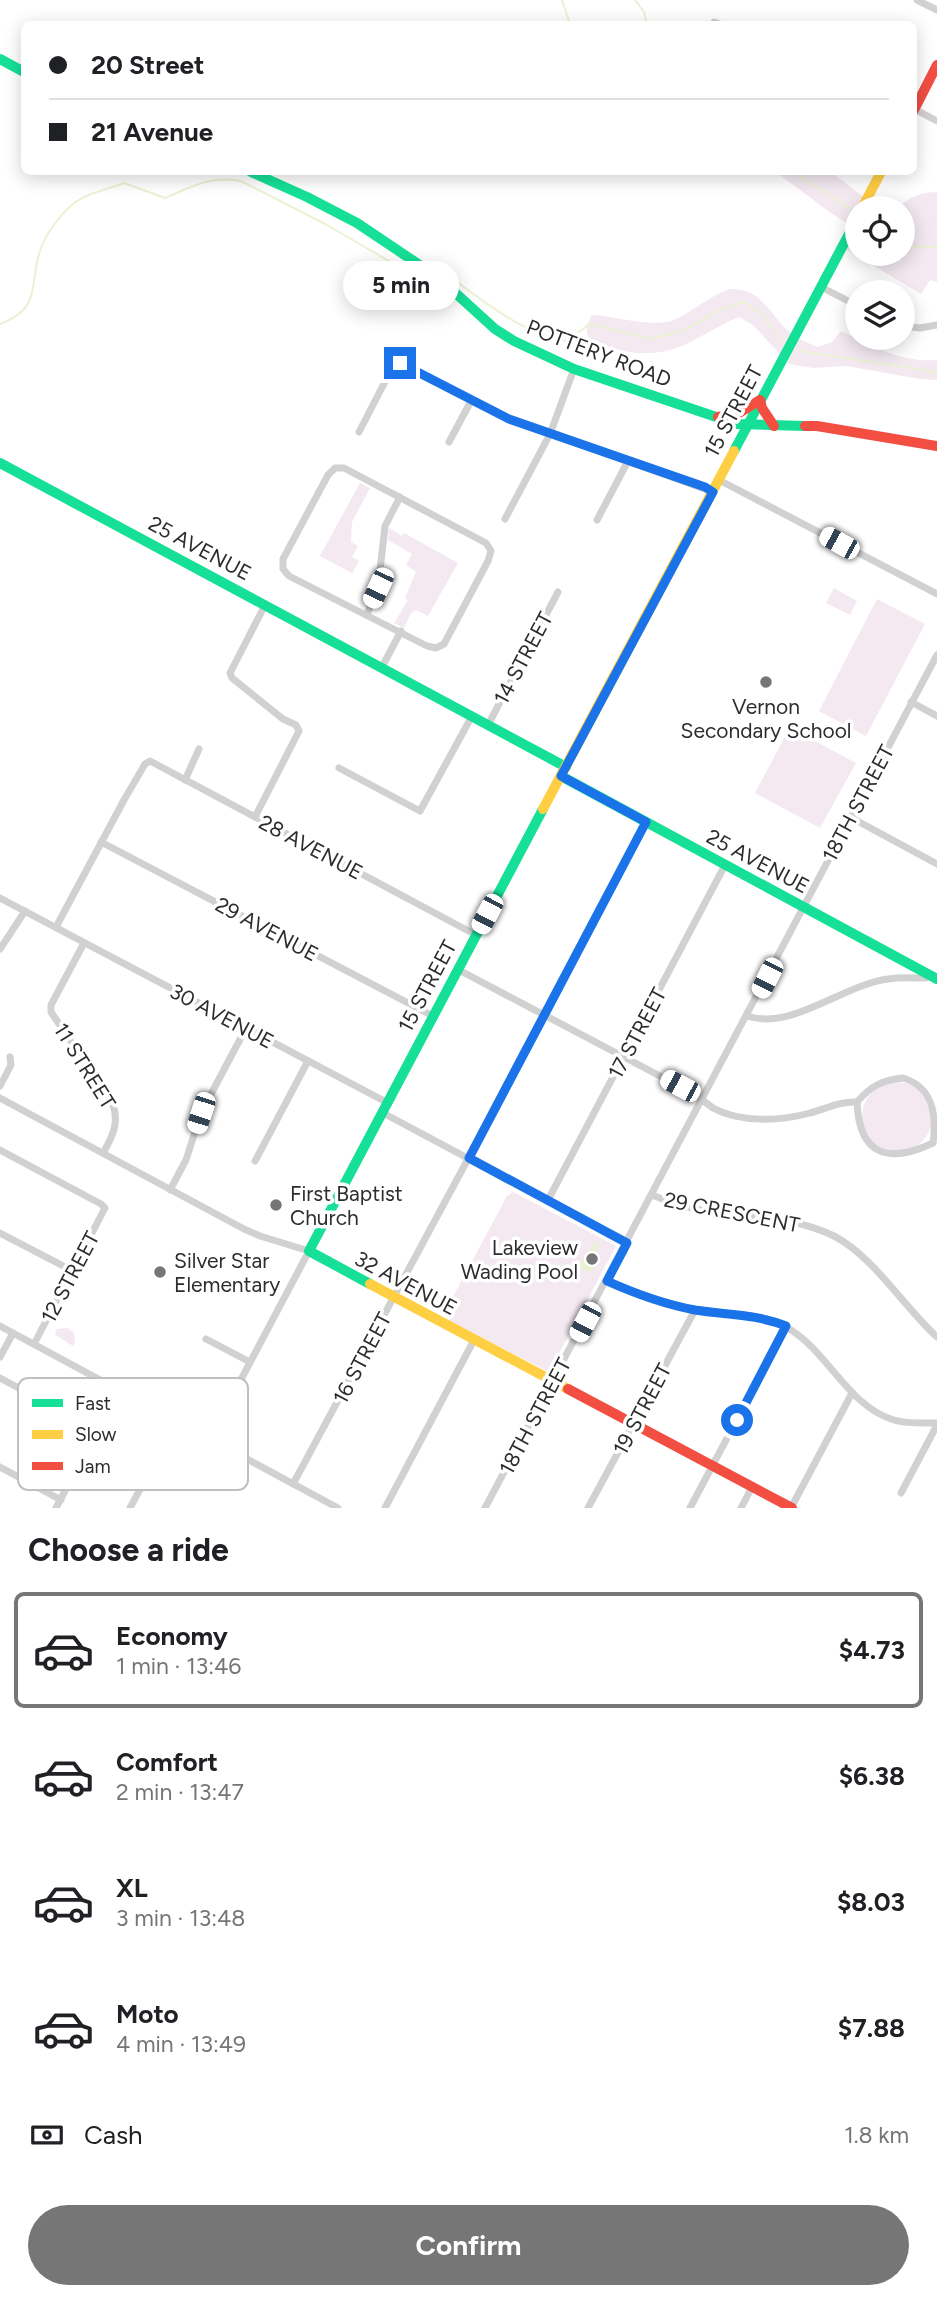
<!DOCTYPE html>
<meta charset="utf-8">
<style>
:root{--surface:#fff;--page:#f2f2f2;--text:#202124;--muted:#757577;--line:#e0e0e0;--accent:#767676}
body{margin:0;font-family:Figtree,sans-serif;background:var(--page);color:var(--text);height:100vh;display:flex;flex-direction:column;font-size:26px;white-space:nowrap}
*{box-sizing:border-box;margin:0}
p{font-size:23px;color:var(--muted)}
.icon{flex:none;width:38px;height:38px;fill:none;stroke:currentColor;stroke-width:2;stroke-linecap:round;stroke-linejoin:round}
.map{position:relative;height:1508px;overflow:hidden}
.side{display:flex;flex-direction:column;background:var(--surface);flex:1}
.side>*{flex:none}
.banner{position:absolute;left:21px;top:21px;width:896px;height:154px;border-radius:10px;box-shadow:0 4px 18px #0003;display:grid;align-content:center;height:154px;padding:0 28px;background:var(--surface)}
.buttons{position:absolute;left:845px;top:196px;display:grid;gap:14px}
.buttons a{display:grid;place-items:center;width:70px;height:70px;border-radius:50%;background:var(--surface);box-shadow:0 4px 18px #0003;font-size:35px}
.end{position:absolute;width:32px;height:32px;margin:-16px;border:9px solid #1a73e8;background:#fff;box-shadow:0 0 0 4px #fff}
.from{border-radius:50%}
.bubble{position:absolute;height:49px;border-radius:24px;background:var(--surface);box-shadow:0 4px 18px #0003;font-size:23px;font-weight:700;line-height:49px;text-align:center}
.car{position:absolute;width:21px;height:42px;margin:-21px -10px;border-radius:9px;box-shadow:0 0 5px 2px #0007;background:linear-gradient(#fff 24%,#345 0 40%,#fff 0 76%,#345 0 86%,#fff 0)}
.banner b{display:flex;align-items:center;gap:24px;height:66px;font-size:26px}
.banner b+b{border-top:2px solid var(--line)}
.banner i{width:18px;height:18px;background:var(--text)}
ul{padding:0;list-style:none}
li{display:flex;align-items:center;gap:21px;height:116px;margin:0 14px 10px;padding:0 14px;border:4px solid transparent;border-radius:10px}
li div{flex:1}
li b{display:block;font-size:26px}
li em{font-style:normal;font-weight:700}
li.current{border-color:var(--accent)}
li>.icon{width:63px;height:63px;stroke-width:1.5}
h2{padding:0 28px;font-size:32px;line-height:84px}
.pay{display:flex;align-items:center;gap:18px;height:77px;padding:0 28px;font-size:26px}
.pay p{margin-inline-start:auto}
.button{display:flex;gap:14px;margin-top:auto;padding:14px 28px}
.button a{flex:1;height:80px;border-radius:42px;background:var(--accent);color:#fff;font-size:28px;font-weight:700;line-height:80px;text-align:center}
.map>svg:first-child{display:block}
.green{fill:#f4e9f1}
.water{fill:#ebf2d4}
.lines{fill:none;stroke-linecap:round;stroke-linejoin:round}
.stream{stroke:#ebf2d4;stroke-width:2}
.street{stroke:#d1d1d1;stroke-width:7}
.fast{stroke:#16e098;stroke-width:10}
.slow{stroke:#ffcf43;stroke-width:10}
.jam{stroke:#f24e42;stroke-width:10}
.route{stroke:#1a73e8;stroke-width:9}
.poi-dot{fill:#767676;stroke:#fff;stroke-width:2.5}
.labels{text-anchor:middle;dominant-baseline:central;stroke-width:7;stroke-linejoin:round;paint-order:stroke}
.street-label{font-size:21px;fill:#2c2c2c;stroke:#fff}
.poi-label{font-size:21px;fill:#2c2c2c;stroke:#fff;text-anchor:start}
.key{fill:#fff;stroke:#c0c0c0;stroke-width:2}
.key-label{font-size:19px;fill:#2c2c2c}
</style>
<div class="map">
<svg width="937" height="1508" viewBox="0 0 937 1508">
<rect width="100%" height="100%" fill="#fff"/>
<g class="green">
<path d="M 776,172 L 831,172 L 878,208 L 858,208 L 858,254 L 903,254 L 903,208 L 899,208 C 908,196 923,192 937,192 L 937,282 L 930,280 L 921,294 L 844,248 L 854,228 L 828,211 Z"/>
<path d="M 730,289 C 765,289 769,316 792,334 C 799,340 809,343 818,347 L 832,342 L 841,331 C 872,346 901,363 937,360 L 937,380 L 920,379 L 846,366 L 813,368 L 789,364 L 753,325 L 739,317 C 718,325 700,339 679,347 C 651,358 613,354 588,337 L 586,327 L 592,315 C 615,316 656,329 676,319 C 695,310 709,296 730,289 Z"/>
<path d="M 360,483 L 370,488 L 352,522 L 351,542 L 358,546 L 352,557 L 359,561 L 352,573 L 320,556 Z"/>
<path d="M 389,528 L 402,536 L 404,533 L 458,563 L 428,616 L 416,610 L 411,613 L 404,628 L 394,623 L 408,600 L 405,598 L 416,572 L 406,565 L 412,554 L 388,540 Z"/>
<path d="M 834,588 L 857,601 L 850,615 L 826,603 Z"/>
<path d="M 877,599 L 925,624 L 866,736 L 819,711 Z"/>
<path d="M 794,730 L 856,763 L 820,828 L 755,793 L 788,731 Z"/>
<circle cx="897" cy="1117" r="35"/>
<path d="M 513,1192 L 616,1246 L 549,1372 L 450,1321 L 448,1306 L 507,1196 Z"/>
<path d="M 67,1328 L 74,1333 L 75,1343 L 73,1346 L 55,1335 L 56,1329 Z"/>
</g>
<path class="water" d="M 595,1243 L 599,1246 C 598,1249 596,1251 595,1254 C 593,1263 600,1268 588,1272 L 581,1268 L 580,1262 Z"/>
<g class="lines">
<g class="stream">
<path d="M 562,0 L 570,24"/>
<path d="M 635,0 L 644,12 L 647,24"/>
<path d="M 794,172 L 857,213"/>
<path d="M 903,241 L 916,247 L 937,247"/>
<path d="M 447,275 C 483,300 522,334 566,341 L 590,324 L 650,339 L 684,330 L 722,309 L 744,302 L 761,313 L 781,341"/>
<path d="M 0,324 C 44,308 28,282 41,248 C 47,232 61,214 73,204 C 86,193 109,189 124,183 L 165,198 C 191,187 212,175 241,181 L 327,225 L 399,267 L 410,269"/>
<path d="M 799,351 L 937,372"/>
</g>
<g class="street">
<path d="M 917,0 L 937,10"/>
<path d="M 714,22 L 719,24"/>
<path d="M 914,109 L 937,121"/>
<path d="M 821,287 L 858,306"/>
<path d="M 903,326 L 920,328 L 937,325"/>
<path d="M 359,432 L 391,370 L 395,364 L 400,363 L 509,419 L 713,492"/>
<path d="M 449,442 L 471,401"/>
<path d="M 335,468 L 344,468 L 486,543 L 491,551 L 488,561 L 444,644 L 436,648 L 427,646 L 289,576 L 283,569 L 283,559 L 328,475 Z"/>
<path d="M 719,480 L 937,594"/>
<path d="M 505,519 L 550,434 L 574,369"/>
<path d="M 597,520 L 628,461"/>
<path d="M 367,614 L 378,588 L 385,526 L 400,497"/>
<path d="M 382,667 L 401,631"/>
<path d="M 911,702 L 937,716"/>
<path d="M 488,725 L 558,592"/>
<path d="M 339,768 L 420,811 L 472,716"/>
<path d="M 185,780 L 199,749"/>
<path d="M 255,817 L 299,731 L 296,725 L 283,719 L 232,678 L 230,673 L 265,605"/>
<path d="M 850,817 L 937,864"/>
<path d="M 101,842 L 433,1016"/>
<path d="M 0,898 L 388,1103"/>
<path d="M 56,927 L 124,800 L 145,764 L 150,761 L 476,935"/>
<path d="M 84,943 L 51,1005 L 51,1012 L 112,1103 C 120,1121 113,1136 103,1153"/>
<path d="M 0,949 L 25,911"/>
<path d="M 457,969 L 696,1095 C 702,1099 707,1104 713,1108 C 740,1123 781,1121 810,1113 C 826,1109 840,1101 857,1102"/>
<path d="M 747,1016 C 792,1031 842,985 888,979 C 900,977 914,978 926,978 L 930,975"/>
<path d="M 903,1078 C 933,1087 937,1114 933,1143 C 889,1164 859,1156 857,1102 C 871,1086 882,1080 903,1078 Z"/>
<path d="M 0,1086 L 11,1065 L 10,1057"/>
<path d="M 0,1098 L 244,1229 L 260,1236 L 309,1251 L 209,1440"/>
<path d="M 383,1113 L 627,1243"/>
<path d="M 0,1150 L 101,1204 L 105,1208 L 34,1344"/>
<path d="M 255,1161 L 308,1061"/>
<path d="M 170,1190 L 186,1160 L 201,1113 L 246,1028"/>
<path d="M 652,1195 C 675,1205 700,1211 724,1214 C 762,1218 799,1219 834,1236 C 873,1256 904,1307 937,1337"/>
<path d="M 548,1200 L 725,865"/>
<path d="M 0,1233 L 73,1271"/>
<path d="M 607,1281 C 637,1295 665,1305 698,1310 C 727,1315 760,1312 786,1327 C 828,1350 847,1406 894,1420 C 907,1424 924,1423 937,1423"/>
<path d="M 0,1326 L 338,1508"/>
<path d="M 206,1339 L 250,1362"/>
<path d="M 0,1357 L 13,1333"/>
<path d="M 0,1378 L 97,1430"/>
<path d="M 0,1467 L 61,1500"/>
<path d="M 293,1484 L 545,1016 L 646,823"/>
<path d="M 901,1493 L 937,1425"/>
<path d="M 56,1508 L 118,1390"/>
<path d="M 130,1508 L 176,1422"/>
<path d="M 385,1508 L 474,1340"/>
<path d="M 485,1508 L 937,655"/>
<path d="M 588,1508 L 695,1310"/>
<path d="M 690,1508 L 786,1327"/>
<path d="M 741,1508 L 752,1487"/>
<path d="M 791,1508 L 852,1393"/>
</g>
<g class="fast">
<path d="M 0,59 L 24,72"/>
<path d="M 251,172 L 307,197 L 357,223 L 439,278 L 495,329 L 514,341 L 574,369 L 737,424 L 805,426"/>
<path d="M 734,451 L 858,217"/>
<path d="M 0,463 L 566,767"/>
<path d="M 561,776 L 937,979"/>
<path d="M 370,1284 L 309,1251 L 543,809"/>
</g>
<g class="slow">
<path d="M 862,208 L 881,172"/>
<path d="M 543,809 L 734,451"/>
<path d="M 370,1284 L 568,1389"/>
</g>
<g class="jam">
<path d="M 914,110 L 937,65"/>
<path d="M 718,417 L 739,413 L 760,400 L 762,408 L 774,426"/>
<path d="M 805,426 L 817,426 L 937,446"/>
<path d="M 568,1389 L 792,1508"/>
</g>
</g>
<g class="lines">
<path class="route" d="M 400,363 L 509,419 L 705,487 L 713,492 L 561,776 L 646,822 L 469,1158 L 627,1243 L 607,1281 C 636,1294 663,1304 695,1310 C 727,1315 756,1314 786,1326 L 737,1420"/>
</g>
<g class="poi-dot">
<circle cx="766" cy="682" r="7"/>
<circle cx="276" cy="1205" r="7"/>
<circle cx="592" cy="1259" r="7"/>
<circle cx="160" cy="1272" r="7"/>
</g>
<g class="labels">
<g class="street-label">
<text transform="translate(599 353) rotate(21)">POTTERY ROAD</text>
<text transform="translate(733 411) rotate(-62)">15 STREET</text>
<text transform="translate(200 548) rotate(28)">25 AVENUE</text>
<text transform="translate(523 658) rotate(-62)">14 STREET</text>
<text transform="translate(858 803) rotate(-62)">18TH STREET</text>
<text transform="translate(311 847) rotate(28)">28 AVENUE</text>
<text transform="translate(758 861) rotate(28)">25 AVENUE</text>
<text transform="translate(267 929) rotate(28)">29 AVENUE</text>
<text transform="translate(427 986) rotate(-62)">15 STREET</text>
<text transform="translate(222 1016) rotate(28)">30 AVENUE</text>
<text transform="translate(637 1033) rotate(-62)">17 STREET</text>
<text transform="translate(85 1066) rotate(58)">11 STREET</text>
<text transform="translate(732 1212) rotate(11)">29 CRESCENT</text>
<text transform="translate(70 1277) rotate(-62)">12 STREET</text>
<text transform="translate(406 1283) rotate(28)">32 AVENUE</text>
<text transform="translate(362 1358) rotate(-62)">16 STREET</text>
<text transform="translate(642 1409) rotate(-62)">19 STREET</text>
<text transform="translate(535 1416) rotate(-62)">18TH STREET</text>
</g>
<g class="poi-label">
<text x="766" y="706" text-anchor="middle">Vernon<tspan x="766" dy="24">Secondary School</tspan></text>
<text x="290" y="1193">First Baptist<tspan x="290" dy="24">Church</tspan></text>
<text x="578" y="1247" text-anchor="end">Lakeview<tspan x="578" dy="24">Wading Pool</tspan></text>
<text x="174" y="1260">Silver Star<tspan x="174" dy="24">Elementary</tspan></text>
</g>
</g>
<rect x="18" y="1378" width="230" height="112" rx="10" class="key"/>
<rect x="32" y="1399" width="31" height="8" fill="#16e098"/>
<rect x="32" y="1430" width="31" height="9" fill="#ffcf43"/>
<rect x="32" y="1462" width="31" height="8" fill="#f24e42"/>
<g class="key-label">
<text x="75" y="1410">Fast</text>
<text x="75" y="1441">Slow</text>
<text x="75" y="1473">Jam</text>
</g>
</svg>
<div class="buttons">
<a><svg class="icon" aria-label="locate" viewBox="0 0 24 24"><circle cx="12" cy="12" r="6"/><path d="M12 2v4M12 18v4M2 12h4M18 12h4"/></svg></a>
<a><svg class="icon" aria-label="layers" viewBox="0 0 24 24"><path d="M12 4l9 5-9 5-9-5zM3 14l9 5 9-5"/></svg></a>
</div>
<i class="end from" style="left:737px;top:1420px"></i>
<i class="end" style="left:400px;top:363px"></i>
<div class="bubble" style="left:343px;top:261px;width:116px">5 min</div>
<i class="car" style="left:839px;top:543px;rotate:299deg"></i>
<i class="car" style="left:378px;top:588px;rotate:205deg"></i>
<i class="car" style="left:487px;top:914px;rotate:208deg"></i>
<i class="car" style="left:767px;top:978px;rotate:207deg"></i>
<i class="car" style="left:680px;top:1086px;rotate:298deg"></i>
<i class="car" style="left:201px;top:1113px;rotate:198deg"></i>
<i class="car" style="left:585px;top:1322px;rotate:208deg"></i>
<div class="banner">
<b><i class="from"></i>20 Street</b>
<b><i></i>21 Avenue</b>
</div>
</div>
<section class="side">
<h2>Choose a ride</h2>
<ul>
<li class="current"><svg class="icon" aria-label="car" viewBox="0 0 24 24"><path d="M5 17H2v-5l4-1 3-4h7l3 4 3 1v5h-3M9 17h6M6 11h13"/><circle cx="7" cy="17" r="2"/><circle cx="17" cy="17" r="2"/></svg><div><b>Economy</b><p>1 min · 13:46</p></div><em>$4.73</em></li>
<li><svg class="icon" aria-label="car" viewBox="0 0 24 24"><path d="M5 17H2v-5l4-1 3-4h7l3 4 3 1v5h-3M9 17h6M6 11h13"/><circle cx="7" cy="17" r="2"/><circle cx="17" cy="17" r="2"/></svg><div><b>Comfort</b><p>2 min · 13:47</p></div><em>$6.38</em></li>
<li><svg class="icon" aria-label="car" viewBox="0 0 24 24"><path d="M5 17H2v-5l4-1 3-4h7l3 4 3 1v5h-3M9 17h6M6 11h13"/><circle cx="7" cy="17" r="2"/><circle cx="17" cy="17" r="2"/></svg><div><b>XL</b><p>3 min · 13:48</p></div><em>$8.03</em></li>
<li><svg class="icon" aria-label="car" viewBox="0 0 24 24"><path d="M5 17H2v-5l4-1 3-4h7l3 4 3 1v5h-3M9 17h6M6 11h13"/><circle cx="7" cy="17" r="2"/><circle cx="17" cy="17" r="2"/></svg><div><b>Moto</b><p>4 min · 13:49</p></div><em>$7.88</em></li>
</ul>
<div class="pay"><svg class="icon" aria-label="cash" viewBox="0 0 24 24"><path d="M3 7h18v10H3z"/><circle cx="12" cy="12" r="2"/></svg>Cash<p>1.8 km</p></div>
<div class="button"><a>Confirm</a></div>
</section>
